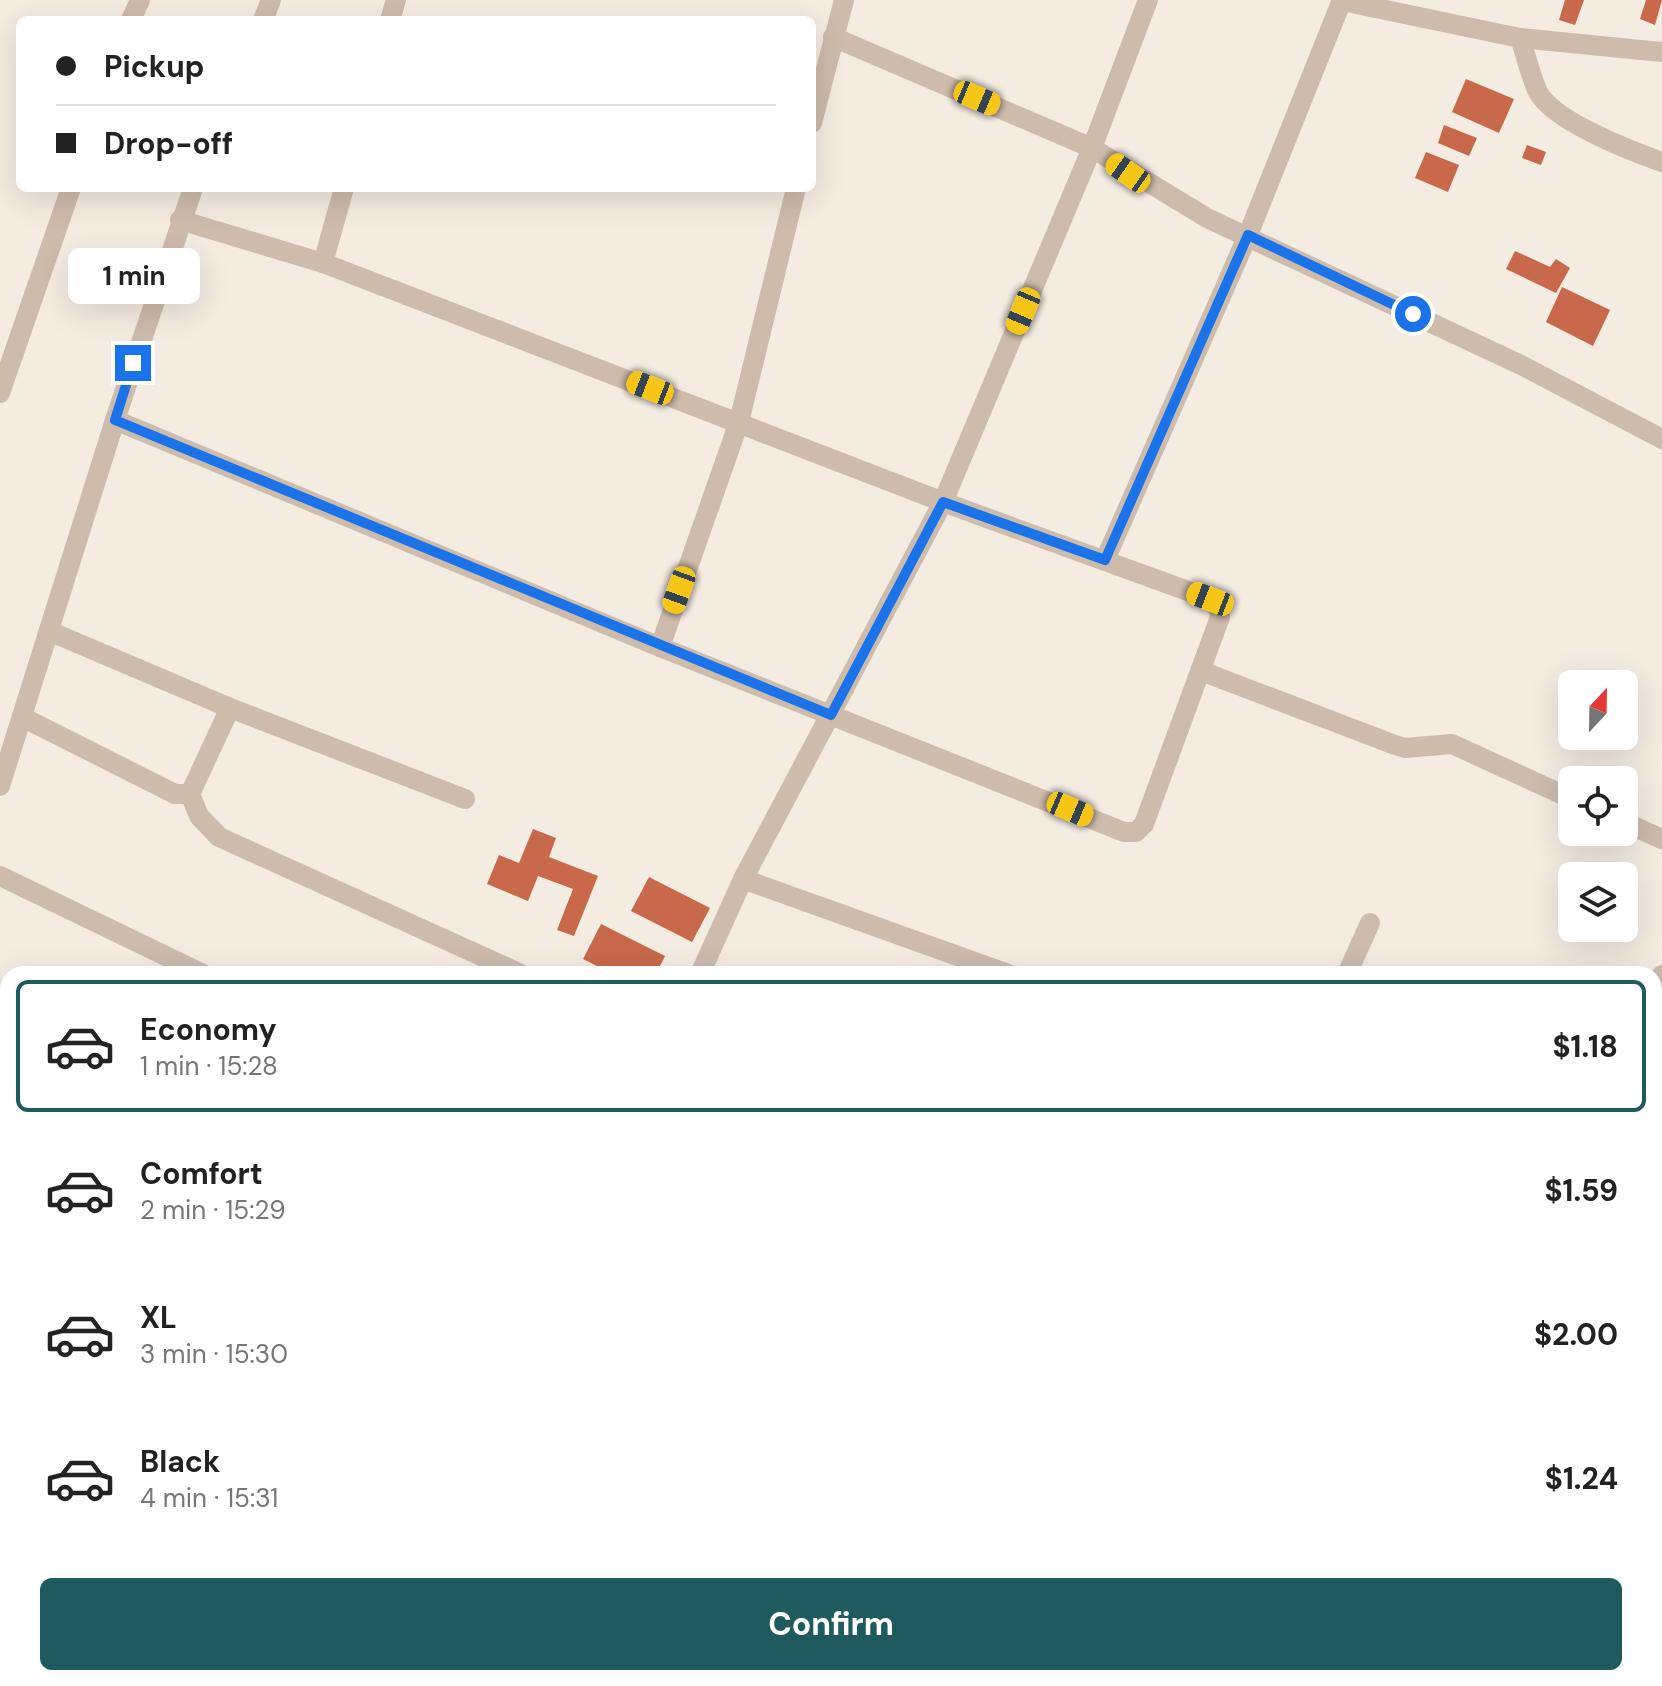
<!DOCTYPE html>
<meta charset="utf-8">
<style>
:root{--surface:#fff;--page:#f2f2f2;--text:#222;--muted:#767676;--line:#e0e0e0;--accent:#1f5a5e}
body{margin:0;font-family:"DM Sans",sans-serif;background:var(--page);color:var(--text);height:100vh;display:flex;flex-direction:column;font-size:30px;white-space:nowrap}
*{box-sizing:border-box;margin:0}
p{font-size:26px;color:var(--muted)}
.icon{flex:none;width:44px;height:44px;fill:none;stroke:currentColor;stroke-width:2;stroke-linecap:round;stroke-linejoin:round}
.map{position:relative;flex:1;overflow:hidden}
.details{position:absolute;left:0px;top:966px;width:1662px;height:720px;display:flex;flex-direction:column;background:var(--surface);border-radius:24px 24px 0 0;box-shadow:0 8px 32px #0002}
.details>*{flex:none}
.top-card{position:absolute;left:16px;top:16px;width:800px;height:176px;border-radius:12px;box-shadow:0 8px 32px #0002;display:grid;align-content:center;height:176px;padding:0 40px;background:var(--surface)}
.needle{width:52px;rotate:22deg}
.buttons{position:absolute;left:1558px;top:670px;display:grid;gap:16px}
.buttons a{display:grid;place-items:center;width:80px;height:80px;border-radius:12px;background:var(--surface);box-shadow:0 8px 32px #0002;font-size:40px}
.end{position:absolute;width:36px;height:36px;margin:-18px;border:10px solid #1a73e8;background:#fff;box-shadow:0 0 0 4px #fff}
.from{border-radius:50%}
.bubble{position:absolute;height:56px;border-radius:12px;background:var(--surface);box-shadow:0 8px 32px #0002;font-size:26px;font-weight:700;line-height:56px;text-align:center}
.car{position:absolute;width:24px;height:48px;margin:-24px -12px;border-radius:10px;box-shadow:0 0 6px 2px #0007;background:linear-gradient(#f5c518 24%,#345 0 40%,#f5c518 0 76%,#345 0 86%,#f5c518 0)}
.top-card b{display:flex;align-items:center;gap:28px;height:76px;font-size:30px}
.top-card b+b{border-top:2px solid var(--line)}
.top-card i{width:20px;height:20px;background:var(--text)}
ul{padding:14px 0 0;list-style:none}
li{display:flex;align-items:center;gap:24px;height:132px;margin:0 16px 12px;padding:0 24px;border:4px solid transparent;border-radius:12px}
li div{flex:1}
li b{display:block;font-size:30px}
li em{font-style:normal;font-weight:700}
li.current{border-color:var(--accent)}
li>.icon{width:72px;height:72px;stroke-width:1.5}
.cta{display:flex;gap:16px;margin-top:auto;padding:16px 40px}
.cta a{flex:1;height:92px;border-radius:12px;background:var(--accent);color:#fff;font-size:32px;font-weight:700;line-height:92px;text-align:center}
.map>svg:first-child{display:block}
.building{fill:#c8694b}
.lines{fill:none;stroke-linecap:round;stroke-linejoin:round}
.minor{stroke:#cdbbac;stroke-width:20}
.route{stroke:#1a73e8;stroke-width:10}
</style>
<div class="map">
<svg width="1662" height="1686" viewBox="0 0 1662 1686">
<rect width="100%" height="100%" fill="#f4ebe1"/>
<g class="building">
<path d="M 1565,0 L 1584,0 L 1575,25 L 1559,20 Z"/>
<path d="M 1646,0 L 1662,0 L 1655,25 L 1640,19 Z"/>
<path d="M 1466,79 L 1514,99 L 1499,133 L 1452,112 Z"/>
<path d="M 1444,125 L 1477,138 L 1469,156 L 1438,143 Z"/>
<path d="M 1527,145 L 1546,152 L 1541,165 L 1522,158 Z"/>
<path d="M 1426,152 L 1459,165 L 1448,192 L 1415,178 Z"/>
<path d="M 1515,251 L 1550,267 L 1556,259 L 1570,268 L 1556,293 L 1506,269 Z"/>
<path d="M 1562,287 L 1610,310 L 1593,346 L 1546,322 Z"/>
<path d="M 533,829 L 556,838 L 549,857 L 598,876 L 574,936 L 557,930 L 573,889 L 538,876 L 528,901 L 487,884 L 499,855 L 519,863 Z"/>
<path d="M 649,877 L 710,908 L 692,942 L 631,911 Z"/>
<path d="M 601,924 L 665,956 L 656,974 L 613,974 L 583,959 Z"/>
<path d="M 0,1602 L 8,1606 L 8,1639 L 0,1636 Z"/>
<path d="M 2,1645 L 8,1648 L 8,1663 L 0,1660 Z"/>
<path d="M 0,1661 L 8,1664 L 5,1678 L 0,1676 Z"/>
<path d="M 86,1678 L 159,1678 L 175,1686 L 82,1686 Z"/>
<path d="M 713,1678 L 753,1678 L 749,1686 L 710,1686 Z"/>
<path d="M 837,1678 L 896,1678 L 898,1679 L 895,1686 L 834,1686 Z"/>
<path d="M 1063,1678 L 1074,1684 L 1077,1678 L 1104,1678 L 1114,1683 L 1112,1686 L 1059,1686 Z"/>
<path d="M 1362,1678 L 1385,1678 L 1381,1686 L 1366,1686 L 1360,1683 Z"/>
</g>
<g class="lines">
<g class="minor">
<path d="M 1342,1 L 1520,38 L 1662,52"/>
<path d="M 131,20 L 140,0"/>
<path d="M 263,20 L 271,0"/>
<path d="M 390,20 L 396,0"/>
<path d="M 833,37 L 1092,148 L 1207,218 L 1523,366 L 1662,439"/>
<path d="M 1520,38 C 1526,55 1530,75 1538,92 C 1553,121 1631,151 1662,162"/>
<path d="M 812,123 L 844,0"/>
<path d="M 323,263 L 344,188"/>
<path d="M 0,393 L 71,188"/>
<path d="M 115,420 L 660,647 L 1124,832 L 1136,832 L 1144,824 L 1220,617 L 1219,608 L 1210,599 L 943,502 L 323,263 L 180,220"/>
<path d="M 1105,560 L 1248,235 L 1342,0"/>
<path d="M 49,631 L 230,708 L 465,799"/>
<path d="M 660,647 L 739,422 L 796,188"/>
<path d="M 1201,671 L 1395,745 L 1405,748 L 1452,744 L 1572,799"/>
<path d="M 22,717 L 175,794 L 190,794"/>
<path d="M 0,786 L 115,420 L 193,188"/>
<path d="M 190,794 L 199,816 L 219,837 L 521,974"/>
<path d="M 190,794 L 230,708"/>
<path d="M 1624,822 L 1662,839"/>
<path d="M 0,876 L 203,974"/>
<path d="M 743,879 L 1008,974"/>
<path d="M 700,974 L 743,879 L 943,502 L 1092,148 L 1148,0"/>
<path d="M 1347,974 L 1370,923"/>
<path d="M 1654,990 L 1662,975"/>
<path d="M 1654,1187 L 1662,1190"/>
<path d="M 0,1202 L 8,1207"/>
<path d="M 1654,1529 L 1662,1513"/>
<path d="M 0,1575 L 8,1579"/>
<path d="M 221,1678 L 239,1686"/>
<path d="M 942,1678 L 952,1683"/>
<path d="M 1564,1678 L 1574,1684"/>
<path d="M 336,1686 L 340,1678"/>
<path d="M 1307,1686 L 1311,1678"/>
</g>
</g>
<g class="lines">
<path class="route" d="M 133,363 L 115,420 L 831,715 L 943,502 L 1105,560 L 1248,235 L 1413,314"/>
</g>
</svg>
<div class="buttons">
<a><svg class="needle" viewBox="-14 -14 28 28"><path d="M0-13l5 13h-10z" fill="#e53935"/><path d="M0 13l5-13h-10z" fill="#767676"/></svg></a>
<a><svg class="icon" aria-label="locate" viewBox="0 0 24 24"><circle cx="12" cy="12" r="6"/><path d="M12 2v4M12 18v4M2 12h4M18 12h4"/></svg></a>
<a><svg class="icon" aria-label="layers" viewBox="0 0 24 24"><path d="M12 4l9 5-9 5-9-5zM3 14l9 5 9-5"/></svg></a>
</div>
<i class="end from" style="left:1413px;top:314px"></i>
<i class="end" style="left:133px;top:363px"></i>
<div class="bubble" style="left:68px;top:248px;width:132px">1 min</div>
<i class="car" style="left:977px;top:98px;rotate:113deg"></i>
<i class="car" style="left:1128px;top:173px;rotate:305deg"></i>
<i class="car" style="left:1023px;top:311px;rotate:203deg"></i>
<i class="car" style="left:650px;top:388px;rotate:291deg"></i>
<i class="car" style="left:679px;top:590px;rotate:200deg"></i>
<i class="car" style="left:1210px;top:599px;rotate:291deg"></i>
<i class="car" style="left:1070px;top:809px;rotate:113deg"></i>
<div class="top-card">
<b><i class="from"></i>Pickup</b>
<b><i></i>Drop-off</b>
</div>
<section class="details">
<ul>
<li class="current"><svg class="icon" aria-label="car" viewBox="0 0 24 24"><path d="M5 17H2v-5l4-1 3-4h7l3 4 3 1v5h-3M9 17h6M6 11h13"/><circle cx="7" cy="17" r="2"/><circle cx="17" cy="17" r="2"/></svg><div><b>Economy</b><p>1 min · 15:28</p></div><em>$1.18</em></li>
<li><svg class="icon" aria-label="car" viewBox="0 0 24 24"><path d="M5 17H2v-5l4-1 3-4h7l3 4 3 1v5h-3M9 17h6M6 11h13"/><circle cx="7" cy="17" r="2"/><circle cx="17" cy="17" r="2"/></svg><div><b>Comfort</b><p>2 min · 15:29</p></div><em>$1.59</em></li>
<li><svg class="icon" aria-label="car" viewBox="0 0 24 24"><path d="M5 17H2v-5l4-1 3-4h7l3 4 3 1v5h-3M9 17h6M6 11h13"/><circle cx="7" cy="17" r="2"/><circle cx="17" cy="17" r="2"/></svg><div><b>XL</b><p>3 min · 15:30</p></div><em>$2.00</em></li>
<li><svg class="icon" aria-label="car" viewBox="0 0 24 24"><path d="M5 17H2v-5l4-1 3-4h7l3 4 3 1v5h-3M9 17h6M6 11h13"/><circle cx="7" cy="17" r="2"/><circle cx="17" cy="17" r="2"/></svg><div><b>Black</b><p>4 min · 15:31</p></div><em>$1.24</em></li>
</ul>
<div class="cta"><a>Confirm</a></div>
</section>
</div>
